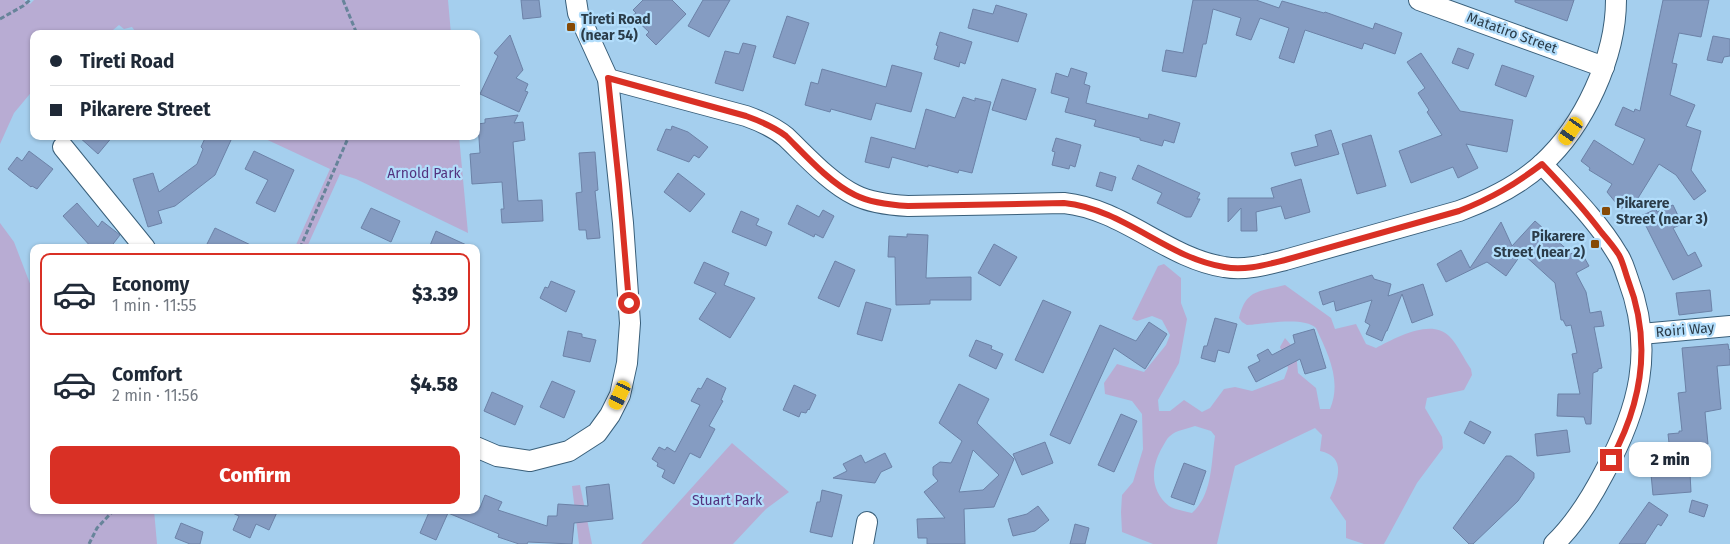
<!DOCTYPE html>
<meta charset="utf-8">
<style>
:root{--surface:#fff;--page:#f2f2f3;--text:#1f2937;--muted:#747a83;--line:#e0e1e3;--accent:#d93025}
body{margin:0;font-family:"Fira Sans",sans-serif;background:var(--page);color:var(--text);height:100vh;display:flex;flex-direction:column;font-size:19px;white-space:nowrap}
*{box-sizing:border-box;margin:0}
p{font-size:16px;color:var(--muted)}
.icon{flex:none;width:28px;height:28px;fill:none;stroke:currentColor;stroke-width:2;stroke-linecap:round;stroke-linejoin:round}
.map{position:relative;flex:1;overflow:hidden}
.details{position:absolute;left:30px;top:244px;width:450px;height:270px;display:flex;flex-direction:column;background:var(--surface);border-radius:10px;box-shadow:0 1px 4px #0004}
.details>*{flex:none}
.hud{position:absolute;left:30px;top:30px;width:450px;height:110px;border-radius:10px;box-shadow:0 1px 4px #0004;display:grid;align-content:center;height:110px;padding:0 20px;background:var(--surface)}
.end{position:absolute;width:22px;height:22px;margin:-11px;border:6px solid #d93025;background:#fff;box-shadow:0 0 0 2px #fff}
.from{border-radius:50%}
.bubble{position:absolute;height:35px;border-radius:10px;background:var(--surface);box-shadow:0 1px 4px #0004;font-size:16px;font-weight:800;line-height:35px;text-align:center}
.car{position:absolute;width:15px;height:30px;margin:-15px -8px;border-radius:6px;box-shadow:0 0 4px 1px #0007;background:linear-gradient(#f5c518 24%,#345 0 40%,#f5c518 0 76%,#345 0 86%,#f5c518 0)}
.hud b{display:flex;align-items:center;gap:18px;height:48px;font-size:19px}
.hud b+b{border-top:1px solid var(--line)}
.hud i{width:12px;height:12px;background:var(--text)}
ul{padding:9px 0 0;list-style:none}
li{display:flex;align-items:center;gap:15px;height:82px;margin:0 10px 8px;padding:0 10px;border:2px solid transparent;border-radius:10px}
li div{flex:1}
li b{display:block;font-size:19px}
li em{font-style:normal;font-weight:800}
li.current{border-color:var(--accent)}
li>.icon{width:45px;height:45px;stroke-width:1.5}
.primary-button{display:flex;gap:10px;margin-top:auto;padding:10px 20px}
.primary-button a{flex:1;height:58px;border-radius:10px;background:var(--accent);color:#fff;font-size:20px;font-weight:800;line-height:58px;text-align:center}
.map>svg:first-child{display:block}
.green{fill:#b8acd3;fill-rule:evenodd}
.building{fill:#859cc2;stroke:#6c82a7;fill-rule:evenodd}
.lines{fill:none;stroke-linecap:round;stroke-linejoin:round}
.minor-casing{stroke:#395f7a;stroke-width:22}
.path{stroke:#67849a;stroke-width:3;stroke-dasharray:5 2.5;stroke-linecap:butt}
.minor{stroke:#fff;stroke-width:20}
.route{stroke:#d93025;stroke-width:6}
.poi-dot{fill:#864a06;stroke:#b2ddfb;stroke-width:2}
.labels{text-anchor:middle;dominant-baseline:central;stroke-width:4.5;stroke-linejoin:round;paint-order:stroke}
.poi-label{font-size:14px;font-weight:bold;fill:#2b3c49;stroke:#b2ddfb;text-anchor:start}
.street-label{font-size:14px;fill:#2b3c49;stroke:#b2ddfb}
.park-label{font-size:14px;fill:#53337f;stroke:#b2ddfb}
</style>
<div class="map">
<svg width="1730" height="544" viewBox="0 0 1730 544">
<rect width="100%" height="100%" fill="#a5cfee"/>
<g class="green">
<path d="M 0,0 L 24,0 L 30,4 L 34,0 L 448,0 L 451,34 L 133,34 L 135,31 L 132,27 L 124,29 L 119,25 L 113,30 L 111,34 L 34,34 L 34,89 L 14,113 L 0,144 Z"/>
<path d="M 259,136 L 459,136 L 468,233 L 356,179 L 340,174 L 307,247 L 295,247 L 330,169 Z"/>
<path d="M 0,223 L 14,242 L 34,294 L 34,510 L 154,510 L 157,544 L 0,544 Z"/>
<path d="M 1164,264 L 1181,278 L 1181,303 L 1187,319 L 1179,363 L 1158,400 L 1159,411 L 1170,411 L 1184,400 L 1202,412 L 1210,408 L 1224,389 L 1235,387 L 1252,391 L 1284,379 L 1288,368 L 1280,347 L 1285,338 L 1296,351 L 1298,373 L 1316,388 L 1320,409 L 1330,409 C 1342,381 1328,354 1316,328 C 1304,316 1264,324 1247,325 L 1242,322 L 1239,318 C 1246,289 1259,292 1285,285 L 1331,318 L 1335,329 L 1356,324 L 1366,344 L 1376,348 C 1395,338 1431,318 1449,336 C 1458,345 1464,359 1471,369 L 1472,375 L 1464,390 L 1427,398 L 1425,408 L 1442,437 L 1443,448 L 1417,483 L 1384,544 L 1364,544 L 1346,538 L 1346,521 L 1330,498 C 1338,479 1347,457 1320,451 L 1322,435 L 1315,428 L 1235,466 L 1217,544 L 1153,544 L 1122,532 L 1121,512 L 1122,495 L 1133,482 L 1143,449 L 1142,414 L 1132,401 L 1105,394 L 1104,383 L 1117,364 L 1144,372 L 1166,345 L 1170,335 L 1162,320 L 1152,316 L 1137,321 L 1132,319 L 1158,266 ZM 1195,426 L 1211,431 L 1215,436 C 1211,462 1213,494 1192,513 C 1185,511 1175,510 1169,506 C 1149,490 1151,466 1163,446 C 1165,443 1167,438 1170,436 C 1176,430 1187,429 1195,426 Z"/>
<path d="M 732,443 L 789,492 L 766,509 L 733,544 L 641,544 Z"/>
<path d="M 580,485 L 592,544 L 579,544 L 572,486 Z"/>
</g>
<g class="building">
<path d="M 521,0 L 539,0 L 541,17 L 523,19 Z"/>
<path d="M 643,0 L 672,0 L 686,14 L 656,45 L 646,35 L 649,32 L 632,16 L 636,13 L 633,10 Z"/>
<path d="M 703,0 L 730,0 L 709,37 L 688,26 Z"/>
<path d="M 1193,0 L 1256,0 L 1279,8 L 1282,1 L 1324,13 L 1325,12 L 1373,29 L 1375,23 L 1402,33 L 1395,54 L 1364,43 L 1362,49 L 1305,30 L 1294,63 L 1279,58 L 1289,28 L 1260,18 L 1251,40 L 1236,35 L 1241,18 L 1213,9 L 1206,44 L 1203,44 L 1196,77 L 1162,71 L 1166,50 L 1183,53 Z"/>
<path d="M 1515,0 L 1574,0 L 1567,21 L 1515,2 Z"/>
<path d="M 1663,0 L 1709,0 L 1701,37 L 1679,33 L 1672,63 L 1677,64 L 1670,95 L 1695,105 L 1686,126 L 1701,131 L 1691,170 L 1706,191 L 1694,200 L 1676,175 L 1659,164 L 1635,203 L 1633,200 L 1621,209 L 1607,192 L 1612,184 L 1589,170 L 1590,168 L 1581,161 L 1594,140 L 1633,165 L 1645,139 L 1615,125 L 1623,107 L 1634,112 L 1635,109 L 1640,111 Z"/>
<path d="M 996,5 L 1027,14 L 1018,42 L 968,28 L 973,9 L 993,14 Z"/>
<path d="M 787,16 L 809,23 L 795,64 L 773,57 Z"/>
<path d="M 940,32 L 972,42 L 965,64 L 960,62 L 959,67 L 934,59 L 938,46 L 936,45 Z"/>
<path d="M 510,35 L 523,70 L 516,78 L 528,84 L 525,91 L 528,92 L 519,112 L 480,94 L 498,56 L 494,53 Z"/>
<path d="M 1713,36 L 1730,39 L 1730,56 L 1724,57 L 1722,63 L 1707,60 Z"/>
<path d="M 743,43 L 756,46 L 743,91 L 715,83 L 725,51 L 739,54 Z"/>
<path d="M 1458,48 L 1474,54 L 1468,69 L 1452,63 Z"/>
<path d="M 1421,53 L 1460,111 L 1513,120 L 1507,152 L 1466,144 L 1478,168 L 1458,178 L 1453,167 L 1411,183 L 1399,151 L 1442,135 L 1427,112 L 1429,110 L 1418,93 L 1425,88 L 1407,62 Z"/>
<path d="M 892,65 L 922,73 L 911,112 L 876,103 L 871,120 L 831,109 L 830,112 L 805,105 L 811,82 L 818,84 L 822,69 L 886,87 Z"/>
<path d="M 1502,65 L 1534,76 L 1526,97 L 1495,85 Z"/>
<path d="M 1071,68 L 1087,73 L 1084,84 L 1090,86 L 1086,103 L 1148,119 L 1149,114 L 1180,123 L 1174,143 L 1164,140 L 1162,146 L 1140,140 L 1140,138 L 1094,126 L 1096,120 L 1065,112 L 1069,98 L 1051,93 L 1056,73 L 1068,77 Z"/>
<path d="M 1002,79 L 1036,89 L 1026,120 L 992,110 Z"/>
<path d="M 963,97 L 975,101 L 975,98 L 991,102 L 972,173 L 959,170 L 958,173 L 928,165 L 928,167 L 892,157 L 889,168 L 865,162 L 871,137 L 915,149 L 926,109 L 955,118 Z"/>
<path d="M 518,115 L 514,123 L 523,122 L 525,140 L 513,142 L 518,201 L 542,200 L 543,221 L 502,223 L 501,209 L 504,209 L 502,182 L 472,184 L 470,154 L 480,153 L 478,124 L 485,123 L 485,119 Z"/>
<path d="M 672,126 L 688,132 L 708,147 L 699,158 L 694,155 L 689,162 L 657,150 L 666,129 L 671,130 Z"/>
<path d="M 1331,130 L 1339,154 L 1295,166 L 1291,153 L 1318,146 L 1315,135 Z"/>
<path d="M 1371,135 L 1386,186 L 1357,194 L 1342,144 Z"/>
<path d="M 78,136 L 113,136 L 98,154 Z"/>
<path d="M 206,136 L 221,136 L 231,140 L 215,175 L 175,206 L 158,211 L 162,223 L 148,227 L 133,179 L 153,173 L 159,192 L 197,164 L 203,149 L 201,147 Z"/>
<path d="M 1056,138 L 1081,145 L 1075,167 L 1070,165 L 1069,169 L 1052,165 L 1055,152 L 1052,151 Z"/>
<path d="M 29,151 L 53,169 L 37,189 L 32,186 L 31,187 L 8,169 L 17,157 L 22,161 Z"/>
<path d="M 254,151 L 294,170 L 275,212 L 256,203 L 268,180 L 245,169 Z"/>
<path d="M 595,152 L 598,190 L 595,191 L 600,238 L 587,239 L 586,230 L 579,230 L 576,193 L 582,192 L 579,153 Z"/>
<path d="M 1138,165 L 1200,193 L 1197,199 L 1200,199 L 1191,217 L 1186,217 L 1157,203 L 1162,193 L 1132,179 Z"/>
<path d="M 1100,172 L 1116,177 L 1112,191 L 1096,186 Z"/>
<path d="M 678,173 L 705,194 L 690,212 L 664,192 Z"/>
<path d="M 1301,179 L 1310,212 L 1285,219 L 1281,206 L 1256,212 L 1257,231 L 1241,231 L 1241,208 L 1228,222 L 1228,198 L 1274,198 L 1271,188 Z"/>
<path d="M 77,203 L 98,227 L 102,221 L 120,235 L 110,248 L 92,248 L 63,216 Z"/>
<path d="M 797,205 L 819,217 L 823,210 L 834,216 L 823,238 L 815,234 L 814,237 L 788,224 Z"/>
<path d="M 1673,205 L 1682,224 L 1673,228 L 1688,256 L 1695,252 L 1702,266 L 1673,280 L 1641,216 L 1656,209 L 1657,212 Z"/>
<path d="M 371,208 L 400,221 L 391,242 L 361,228 Z"/>
<path d="M 741,211 L 759,219 L 756,225 L 772,232 L 766,246 L 732,232 Z"/>
<path d="M 1535,221 L 1572,254 L 1580,250 L 1589,266 L 1576,273 L 1586,292 L 1590,313 L 1601,311 L 1604,326 L 1594,327 L 1602,368 L 1598,369 L 1598,371 L 1593,373 L 1591,424 L 1586,424 L 1584,417 L 1557,416 L 1558,394 L 1580,394 L 1572,354 L 1577,353 L 1571,325 L 1566,326 L 1563,320 L 1561,320 L 1555,283 L 1522,253 L 1506,276 L 1487,262 L 1446,282 L 1437,264 L 1461,250 L 1470,268 L 1501,222 L 1512,246 Z"/>
<path d="M 215,228 L 257,248 L 205,248 Z"/>
<path d="M 436,231 L 473,248 L 429,248 Z"/>
<path d="M 907,234 L 928,235 L 926,278 L 971,277 L 971,300 L 930,300 L 930,304 L 896,305 L 895,257 L 888,257 L 889,236 L 907,237 Z"/>
<path d="M 994,244 L 1017,257 L 1000,286 L 978,273 Z"/>
<path d="M 835,261 L 855,270 L 839,307 L 818,298 Z"/>
<path d="M 704,262 L 729,273 L 724,285 L 755,298 L 730,338 L 699,319 L 716,293 L 694,283 Z"/>
<path d="M 1372,275 L 1374,279 L 1391,284 L 1388,296 L 1423,284 L 1433,315 L 1412,323 L 1402,294 L 1387,331 L 1386,331 L 1382,341 L 1366,334 L 1370,325 L 1365,322 L 1372,300 L 1336,311 L 1334,301 L 1323,305 L 1319,292 Z"/>
<path d="M 551,281 L 575,291 L 566,312 L 540,298 L 545,287 L 548,288 Z"/>
<path d="M 1710,290 L 1712,311 L 1679,315 L 1676,293 Z"/>
<path d="M 1043,300 L 1071,312 L 1043,373 L 1015,360 Z"/>
<path d="M 866,302 L 891,309 L 882,341 L 857,334 Z"/>
<path d="M 1215,318 L 1237,324 L 1229,353 L 1218,350 L 1215,362 L 1201,358 L 1204,346 L 1207,346 Z"/>
<path d="M 1149,322 L 1167,334 L 1145,369 L 1114,348 L 1070,444 L 1050,435 L 1100,325 L 1136,341 Z"/>
<path d="M 1314,329 L 1326,368 L 1305,374 L 1300,359 L 1256,382 L 1248,367 L 1260,361 L 1257,355 L 1268,349 L 1272,355 L 1295,343 L 1293,335 Z"/>
<path d="M 568,331 L 582,334 L 582,337 L 596,340 L 590,362 L 563,356 Z"/>
<path d="M 976,340 L 992,346 L 991,349 L 1003,354 L 996,369 L 969,356 Z"/>
<path d="M 1728,344 L 1729,350 L 1730,349 L 1730,365 L 1717,366 L 1721,409 L 1705,412 L 1708,444 L 1702,445 L 1702,453 L 1689,454 L 1691,492 L 1653,495 L 1651,474 L 1672,470 L 1668,434 L 1679,433 L 1679,431 L 1682,431 L 1678,393 L 1686,392 L 1682,348 Z"/>
<path d="M 707,378 L 726,388 L 721,400 L 723,401 L 709,426 L 715,429 L 700,458 L 690,453 L 674,484 L 662,477 L 665,470 L 657,466 L 658,463 L 652,459 L 659,447 L 665,450 L 667,447 L 675,452 L 700,405 L 691,401 L 698,388 L 701,389 Z"/>
<path d="M 552,381 L 575,391 L 564,418 L 540,407 Z"/>
<path d="M 959,384 L 989,399 L 977,423 L 1014,459 L 994,507 L 964,509 L 965,544 L 927,544 L 927,538 L 918,538 L 917,519 L 945,518 L 924,492 L 938,481 L 933,475 L 933,467 L 940,462 L 951,463 L 962,441 L 939,423 ZM 973,450 L 999,475 L 983,490 L 959,492 Z"/>
<path d="M 794,385 L 816,395 L 809,410 L 808,409 L 806,413 L 801,412 L 799,417 L 783,410 Z"/>
<path d="M 492,392 L 523,406 L 515,425 L 484,411 Z"/>
<path d="M 1121,414 L 1137,421 L 1114,472 L 1098,465 Z"/>
<path d="M 1470,421 L 1491,432 L 1484,444 L 1464,433 Z"/>
<path d="M 1567,430 L 1570,452 L 1537,456 L 1535,434 Z"/>
<path d="M 1045,442 L 1053,463 L 1022,475 L 1013,454 Z"/>
<path d="M 885,453 L 892,467 L 881,472 L 875,483 L 833,478 L 847,471 L 843,464 L 861,455 L 865,463 Z"/>
<path d="M 1506,456 L 1511,456 L 1534,473 L 1534,478 L 1518,501 L 1473,544 L 1469,544 L 1453,528 Z"/>
<path d="M 1184,463 L 1206,471 L 1194,505 L 1171,497 Z"/>
<path d="M 609,484 L 613,519 L 574,523 L 572,544 L 528,542 L 527,544 L 519,544 L 498,537 L 499,534 L 448,513 L 436,540 L 420,533 L 430,510 L 476,510 L 476,506 L 480,508 L 485,495 L 502,502 L 498,510 L 547,526 L 548,516 L 557,516 L 558,504 L 588,506 L 586,487 Z"/>
<path d="M 822,490 L 842,495 L 832,537 L 810,532 L 817,502 L 820,502 Z"/>
<path d="M 1692,500 L 1708,505 L 1704,517 L 1689,512 Z"/>
<path d="M 1649,502 L 1668,515 L 1661,526 L 1658,524 L 1645,544 L 1619,544 Z"/>
<path d="M 1038,506 L 1049,520 L 1035,531 L 1013,536 L 1008,519 L 1027,514 Z"/>
<path d="M 226,510 L 278,510 L 269,530 L 256,524 L 250,538 L 233,530 L 239,516 Z"/>
<path d="M 181,523 L 203,532 L 200,544 L 190,544 L 175,538 Z"/>
<path d="M 1075,524 L 1089,528 L 1085,544 L 1070,544 Z"/>
</g>
<g class="lines">
<g class="minor-casing">
<g id="minor">
<path d="M 1419,0 L 1604,67"/>
<path d="M 608,79 L 746,116 C 760,121 774,127 786,137 C 806,156 830,183 855,195 C 871,203 890,205 908,206 L 1064,203 C 1123,209 1167,258 1224,267 C 1244,271 1265,265 1285,260 L 1459,211 C 1489,200 1518,186 1542,164 C 1584,126 1616,57 1616,0"/>
<path d="M 63,147 L 145,248"/>
<path d="M 1542,164 C 1569,193 1598,221 1618,255 C 1623,262 1625,271 1628,279 C 1655,350 1639,409 1604,473 C 1591,498 1575,524 1554,544"/>
<path d="M 1641,334 L 1730,326"/>
<path d="M 476,447 L 497,456 L 530,461 L 569,451 L 597,433 L 610,415 L 620,395 L 627,363 L 630,323 L 623,223 L 608,79 L 578,13 L 576,0"/>
<path d="M 863,544 L 867,522"/>
</g>
</g>
<g class="path">
<path d="M 343,0 L 357,34"/>
<path d="M 0,19 L 23,6 L 30,0"/>
<path d="M 300,248 L 349,136"/>
<path d="M 89,544 L 97,528 L 114,510"/>
</g>
<use href="#minor" class="minor"/>
</g>
<g class="lines">
<path class="route" d="M 629,303 L 619,184 L 608,78 L 746,116 C 760,121 774,127 786,136 C 806,156 830,183 855,195 C 871,203 890,205 908,206 L 1064,203 C 1124,209 1167,258 1224,267 C 1244,271 1265,265 1285,260 L 1459,211 C 1492,198 1514,185 1542,164 C 1564,187 1584,209 1602,233 C 1608,240 1614,247 1619,255 C 1623,262 1625,272 1628,280 C 1652,342 1642,403 1611,460"/>
</g>
<g class="poi-dot">
<rect x="566" y="22" width="10" height="10" rx="2.5"/>
<rect x="1601" y="206" width="10" height="10" rx="2.5"/>
<rect x="1590" y="239" width="10" height="10" rx="2.5"/>
</g>
<g class="labels">
<g class="poi-label">
<text x="581" y="19">Tireti Road<tspan x="581" dy="16">(near 54)</tspan></text>
<text x="1616" y="203">Pikarere<tspan x="1616" dy="16">Street (near 3)</tspan></text>
<text x="1585" y="236" text-anchor="end">Pikarere<tspan x="1585" dy="16">Street (near 2)</tspan></text>
</g>
<g class="street-label">
<text transform="translate(1512 33) rotate(20)">Matatiro Street</text>
<text transform="translate(1685 330) rotate(-5)">Roiri Way</text>
</g>
<g class="park-label">
<text x="424" y="173">Arnold Park</text>
<text x="727" y="500">Stuart Park</text>
</g>
</g>
</svg>
<i class="end from" style="left:629px;top:303px"></i>
<i class="end" style="left:1611px;top:460px"></i>
<div class="bubble" style="left:1629px;top:442px;width:82px">2 min</div>
<i class="car" style="left:1571px;top:131px;rotate:215deg"></i>
<i class="car" style="left:620px;top:395px;rotate:205deg"></i>
<div class="hud">
<b><i class="from"></i>Tireti Road</b>
<b><i></i>Pikarere Street</b>
</div>
<section class="details">
<ul>
<li class="current"><svg class="icon" aria-label="car" viewBox="0 0 24 24"><path d="M5 17H2v-5l4-1 3-4h7l3 4 3 1v5h-3M9 17h6M6 11h13"/><circle cx="7" cy="17" r="2"/><circle cx="17" cy="17" r="2"/></svg><div><b>Economy</b><p>1 min · 11:55</p></div><em>$3.39</em></li>
<li><svg class="icon" aria-label="car" viewBox="0 0 24 24"><path d="M5 17H2v-5l4-1 3-4h7l3 4 3 1v5h-3M9 17h6M6 11h13"/><circle cx="7" cy="17" r="2"/><circle cx="17" cy="17" r="2"/></svg><div><b>Comfort</b><p>2 min · 11:56</p></div><em>$4.58</em></li>
</ul>
<div class="primary-button"><a>Confirm</a></div>
</section>
</div>
